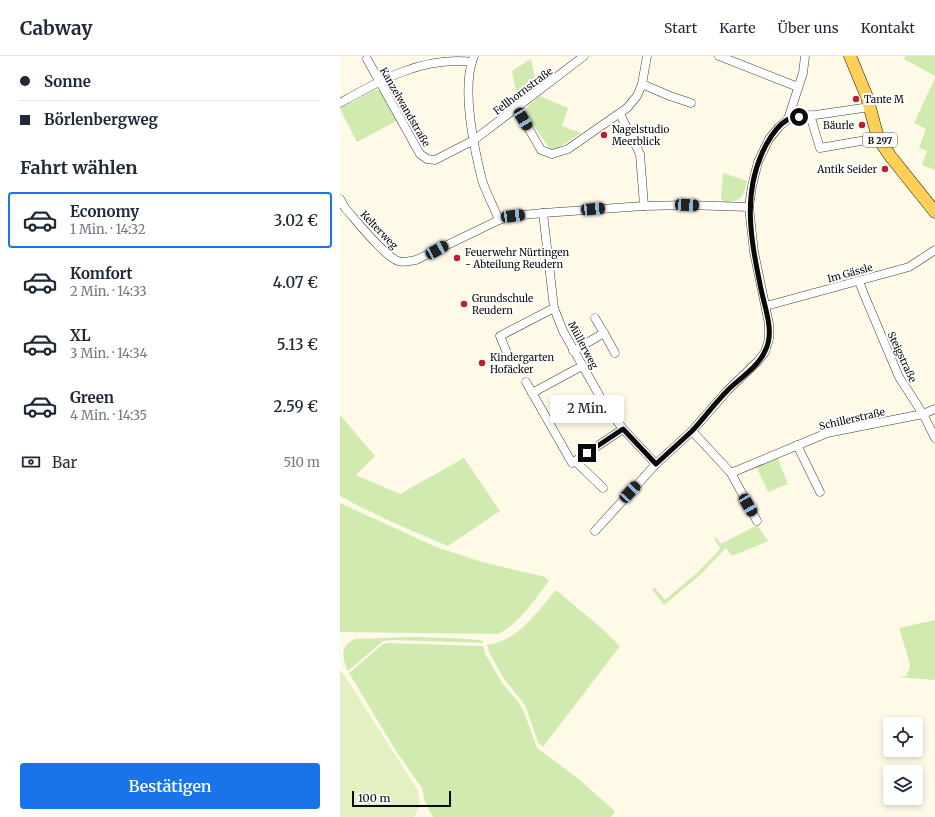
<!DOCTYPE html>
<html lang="de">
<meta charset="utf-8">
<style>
:root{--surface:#fff;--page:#f6f6f7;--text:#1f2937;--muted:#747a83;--line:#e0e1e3;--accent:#1a73e8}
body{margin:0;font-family:Merriweather,serif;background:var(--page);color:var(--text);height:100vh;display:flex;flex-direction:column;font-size:15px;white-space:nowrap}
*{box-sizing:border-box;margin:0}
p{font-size:13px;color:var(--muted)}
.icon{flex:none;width:22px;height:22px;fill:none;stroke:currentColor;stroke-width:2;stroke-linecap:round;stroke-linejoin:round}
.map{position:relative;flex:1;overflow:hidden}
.side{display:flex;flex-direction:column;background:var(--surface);width:340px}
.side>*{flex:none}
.top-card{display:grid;align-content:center;height:88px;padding:0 20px;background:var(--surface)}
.controls{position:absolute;left:543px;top:661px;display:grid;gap:8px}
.controls a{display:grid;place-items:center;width:40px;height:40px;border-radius:4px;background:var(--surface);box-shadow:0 2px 6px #0003;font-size:20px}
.scale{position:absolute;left:12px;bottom:10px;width:99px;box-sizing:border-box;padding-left:4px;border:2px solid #0a0a0a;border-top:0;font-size:11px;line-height:14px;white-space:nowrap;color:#0a0a0a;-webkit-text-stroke:3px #fff;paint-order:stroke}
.end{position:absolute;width:18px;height:18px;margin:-9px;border:5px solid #0a0a0a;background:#fff;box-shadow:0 0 0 2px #fff}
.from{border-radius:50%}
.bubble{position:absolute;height:28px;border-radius:4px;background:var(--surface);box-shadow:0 2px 6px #0003;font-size:13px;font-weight:600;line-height:28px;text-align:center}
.car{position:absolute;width:12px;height:24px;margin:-12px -6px;border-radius:5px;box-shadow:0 0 3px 1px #0007;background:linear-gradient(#222 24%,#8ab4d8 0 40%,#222 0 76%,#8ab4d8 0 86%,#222 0)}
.top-card b{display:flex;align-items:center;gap:14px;height:38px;font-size:15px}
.top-card b+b{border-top:1px solid var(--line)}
.top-card i{width:10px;height:10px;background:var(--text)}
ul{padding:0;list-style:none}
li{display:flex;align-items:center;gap:12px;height:56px;margin:0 8px 6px;padding:0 12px;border:2px solid transparent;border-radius:4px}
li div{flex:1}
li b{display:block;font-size:15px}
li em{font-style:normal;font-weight:600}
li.active{border-color:var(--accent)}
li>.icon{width:36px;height:36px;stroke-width:1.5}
h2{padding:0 20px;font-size:18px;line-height:48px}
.pay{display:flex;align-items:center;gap:10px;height:44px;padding:0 20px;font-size:15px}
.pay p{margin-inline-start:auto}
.cta{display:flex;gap:8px;margin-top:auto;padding:8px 20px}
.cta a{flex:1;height:46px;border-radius:4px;background:var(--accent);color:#fff;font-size:16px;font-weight:600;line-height:46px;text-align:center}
header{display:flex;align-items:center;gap:24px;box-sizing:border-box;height:56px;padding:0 20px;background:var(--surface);border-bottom:1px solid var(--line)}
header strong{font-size:19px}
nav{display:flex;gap:22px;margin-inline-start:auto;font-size:14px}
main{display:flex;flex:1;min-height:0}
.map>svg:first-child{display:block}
.green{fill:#d0eab0}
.pitch{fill:#e3f1c2}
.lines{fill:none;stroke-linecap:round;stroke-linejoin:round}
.minor-casing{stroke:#3d3d3d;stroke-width:9}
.primary-casing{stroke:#1b1b1b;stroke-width:13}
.minor{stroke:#fff;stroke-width:8}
.primary{stroke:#ffd057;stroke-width:12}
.route{stroke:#0a0a0a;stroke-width:5}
.poi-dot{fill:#bf1e2c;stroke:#fff;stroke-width:1.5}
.labels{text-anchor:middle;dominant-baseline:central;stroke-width:4;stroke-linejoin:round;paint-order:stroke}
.shield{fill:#fff;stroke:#545454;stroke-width:1}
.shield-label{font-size:9px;font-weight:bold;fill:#0a0a0a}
.street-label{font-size:10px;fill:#0a0a0a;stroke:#fff}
.poi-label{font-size:10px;fill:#0a0a0a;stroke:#fff;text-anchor:start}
</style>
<header>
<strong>Cabway</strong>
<nav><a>Start</a><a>Karte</a><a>Über uns</a><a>Kontakt</a></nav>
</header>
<main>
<section class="side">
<div class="top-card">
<b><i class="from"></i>Sonne</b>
<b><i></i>Börlenbergweg</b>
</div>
<h2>Fahrt wählen</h2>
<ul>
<li class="active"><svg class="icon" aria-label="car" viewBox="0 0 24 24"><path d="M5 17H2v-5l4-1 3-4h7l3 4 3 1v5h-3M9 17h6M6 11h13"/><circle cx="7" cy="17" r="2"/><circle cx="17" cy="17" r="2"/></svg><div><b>Economy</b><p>1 Min. · 14:32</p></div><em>3.02 €</em></li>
<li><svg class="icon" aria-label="car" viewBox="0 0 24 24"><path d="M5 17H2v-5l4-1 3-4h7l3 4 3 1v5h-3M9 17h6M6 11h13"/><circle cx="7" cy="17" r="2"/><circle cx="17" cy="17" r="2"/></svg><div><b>Komfort</b><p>2 Min. · 14:33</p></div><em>4.07 €</em></li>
<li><svg class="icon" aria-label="car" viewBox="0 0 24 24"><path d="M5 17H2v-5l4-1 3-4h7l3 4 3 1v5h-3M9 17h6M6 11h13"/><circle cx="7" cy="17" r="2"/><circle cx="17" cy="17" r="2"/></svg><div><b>XL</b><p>3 Min. · 14:34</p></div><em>5.13 €</em></li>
<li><svg class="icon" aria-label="car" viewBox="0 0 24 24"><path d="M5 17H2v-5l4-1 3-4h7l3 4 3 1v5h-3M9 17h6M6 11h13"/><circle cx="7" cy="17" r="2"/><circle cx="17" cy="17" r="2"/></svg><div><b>Green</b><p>4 Min. · 14:35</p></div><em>2.59 €</em></li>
</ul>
<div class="pay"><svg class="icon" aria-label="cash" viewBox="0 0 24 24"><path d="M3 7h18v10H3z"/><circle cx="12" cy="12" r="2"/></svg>Bar<p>510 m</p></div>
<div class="cta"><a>Bestätigen</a></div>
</section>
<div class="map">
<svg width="595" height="761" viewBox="0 0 595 761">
<rect width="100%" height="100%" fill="#fff9e7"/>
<g class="green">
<path d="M 566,0 L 595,0 L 595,20 L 564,3 Z"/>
<path d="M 191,3 L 197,32 L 178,46 L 172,15 Z"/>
<path d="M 595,22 L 595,114 L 582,109 L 587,95 L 579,92 L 586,73 L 574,67 Z"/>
<path d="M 34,34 L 41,35 L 58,64 L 17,86 L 0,53 Z"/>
<path d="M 200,40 L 228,52 L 222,70 L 241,77 L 216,93 L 210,93 L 185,57 L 187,51 Z"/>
<path d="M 383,117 L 407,125 C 403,141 402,146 384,146 L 381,142 Z"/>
<path d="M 0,359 L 35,400 L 16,419 L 60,438 L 124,402 L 160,455 L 108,490 C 71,475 35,459 0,440 Z"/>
<path d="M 437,401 L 448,428 L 428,436 L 416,410 Z"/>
<path d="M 0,447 L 96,491 L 142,506 L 205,521 L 209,525 C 194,544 180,567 158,578 L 0,576 Z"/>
<path d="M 417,469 L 428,485 L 392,500 L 386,492 L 361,518 L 324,549 L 312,533 L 314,531 L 325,544 L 358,516 L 380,493 L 374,482 L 376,481 L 381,488 Z"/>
<path d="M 216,534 L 260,571 L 280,590 L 203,691 L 198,686 L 185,649 L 165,624 L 149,596 L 147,589 C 178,585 197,556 216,534 Z"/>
<path d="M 595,564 L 595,624 L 558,621 L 566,620 L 569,614 L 570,608 L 559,572 Z"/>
<path d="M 70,581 L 114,582 L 139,584 L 143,585 L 143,587 L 52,584 L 43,585 L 8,615 C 2,601 0,589 15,583 Z"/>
<path d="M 48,587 L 143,590 L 145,598 L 162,627 L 179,647 L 184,656 L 197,692 L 236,721 L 275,755 L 271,761 L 93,761 L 85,746 L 82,732 L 56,695 L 9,617 L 43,588 Z"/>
</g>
<path class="pitch" d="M 0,614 L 3,617 L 78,735 L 80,750 L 74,761 L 0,761 Z"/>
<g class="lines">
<g class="minor-casing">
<g id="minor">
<path d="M 134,0 C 121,30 134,92 142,124 C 146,137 154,151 159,164"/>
<path d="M 379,0 L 458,31"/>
<path d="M 27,3 L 80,98 L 87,103 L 95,104 L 134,84 L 244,0"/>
<path d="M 302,28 L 330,40 L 351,47"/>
<path d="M 0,47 C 40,24 84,0 132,6"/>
<path d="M 177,52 L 201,94 L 212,98 L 228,93 L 287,52 L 297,40 L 302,28 L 307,0"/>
<path d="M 280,58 L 300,98 L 304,150"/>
<path d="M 470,59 L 480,92 L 538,82"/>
<path d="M 448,63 L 530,51"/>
<path d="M 0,143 L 5,152 C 16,164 44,200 58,205 C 64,207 70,205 76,204 L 159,164 L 173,160 L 203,157 L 304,150 L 347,149 L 409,151"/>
<path d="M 203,157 L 214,252 L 223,275 L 263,346 L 283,373 L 316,408"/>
<path d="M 519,225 L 523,236 L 559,321 L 583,358 L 595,382"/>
<path d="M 426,250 L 569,211 L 595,194"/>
<path d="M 264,277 L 275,297"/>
<path d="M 233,295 L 264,277 L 255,262"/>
<path d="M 167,297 L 160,280 L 214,252"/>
<path d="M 186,326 L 232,407 L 283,373"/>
<path d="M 192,337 L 242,310"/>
<path d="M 352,375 L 391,417 L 417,465"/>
<path d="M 457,389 L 480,436"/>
<path d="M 235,405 L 263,432"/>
<path d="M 391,417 L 487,377 L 583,358 L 595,353"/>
<path d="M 255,475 L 316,408 L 352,375 L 387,335 L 418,305 L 425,296 L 429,283 L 429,268 L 414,196 L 409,151 L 412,130 L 418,106 L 429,83 L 439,71 L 448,63 L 463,17 L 465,0"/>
</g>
</g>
<g class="primary-casing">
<path id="primary" d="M 510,0 L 527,41 L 538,82 L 551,101 L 595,156"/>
</g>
<use href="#minor" class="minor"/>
<use href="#primary" class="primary"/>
</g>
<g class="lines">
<path class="route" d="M 247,397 L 283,373 L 316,408 C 328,397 340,386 352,375 C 364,362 375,347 388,334 C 399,323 419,310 425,295 C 435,276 425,253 421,233 C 411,184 401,136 426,89 C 431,80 438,69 447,64 C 450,62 455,62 459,61"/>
</g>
<g class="poi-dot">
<circle cx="516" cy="43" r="4"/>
<circle cx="522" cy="69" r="4"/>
<circle cx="264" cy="79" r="4"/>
<circle cx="545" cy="113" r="4"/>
<circle cx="117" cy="202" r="4"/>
<circle cx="124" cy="248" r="4"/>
<circle cx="142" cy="307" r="4"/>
</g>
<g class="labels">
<rect class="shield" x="523" y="77" width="34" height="14" rx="3"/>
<g class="shield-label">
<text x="540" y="84">B 297</text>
</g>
<g class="street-label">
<text transform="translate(183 35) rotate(-37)">Fellhornstraße</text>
<text transform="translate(65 51) rotate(60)">Kanzelwandstraße</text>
<text transform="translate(39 174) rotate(46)">Kelterweg</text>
<text transform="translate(510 217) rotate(-15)">Im Gässle</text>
<text transform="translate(243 289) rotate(62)">Müllerweg</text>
<text transform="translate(562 301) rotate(65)">Steigstraße</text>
<text transform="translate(512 363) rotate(-13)">Schillerstraße</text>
</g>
<g class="poi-label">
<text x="524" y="43">Tante M</text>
<text x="514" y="69" text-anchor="end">Bäurle</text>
<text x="272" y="73">Nagelstudio<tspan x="272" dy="12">Meerblick</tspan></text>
<text x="537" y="113" text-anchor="end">Antik Seider</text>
<text x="125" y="196">Feuerwehr Nürtingen<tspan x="125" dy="12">- Abteilung Reudern</tspan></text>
<text x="132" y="242">Grundschule<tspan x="132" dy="12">Reudern</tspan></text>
<text x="150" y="301">Kindergarten<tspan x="150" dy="12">Hofäcker</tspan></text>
</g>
</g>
</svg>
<div class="controls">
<a><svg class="icon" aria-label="locate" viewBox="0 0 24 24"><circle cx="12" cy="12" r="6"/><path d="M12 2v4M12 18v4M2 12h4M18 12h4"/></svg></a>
<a><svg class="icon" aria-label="layers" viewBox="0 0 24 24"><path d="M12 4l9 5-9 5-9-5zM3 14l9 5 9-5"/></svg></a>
</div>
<div class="scale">100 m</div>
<i class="end from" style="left:459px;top:61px"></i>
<i class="end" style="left:247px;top:397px"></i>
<div class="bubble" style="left:210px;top:339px;width:74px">2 Min.</div>
<i class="car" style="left:183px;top:63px;rotate:149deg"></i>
<i class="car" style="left:347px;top:149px;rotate:93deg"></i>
<i class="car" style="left:253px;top:153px;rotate:85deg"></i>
<i class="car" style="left:173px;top:160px;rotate:83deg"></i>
<i class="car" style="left:97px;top:194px;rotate:61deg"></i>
<i class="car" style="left:290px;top:436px;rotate:43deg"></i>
<i class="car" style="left:408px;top:449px;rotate:150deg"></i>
</div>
</main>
